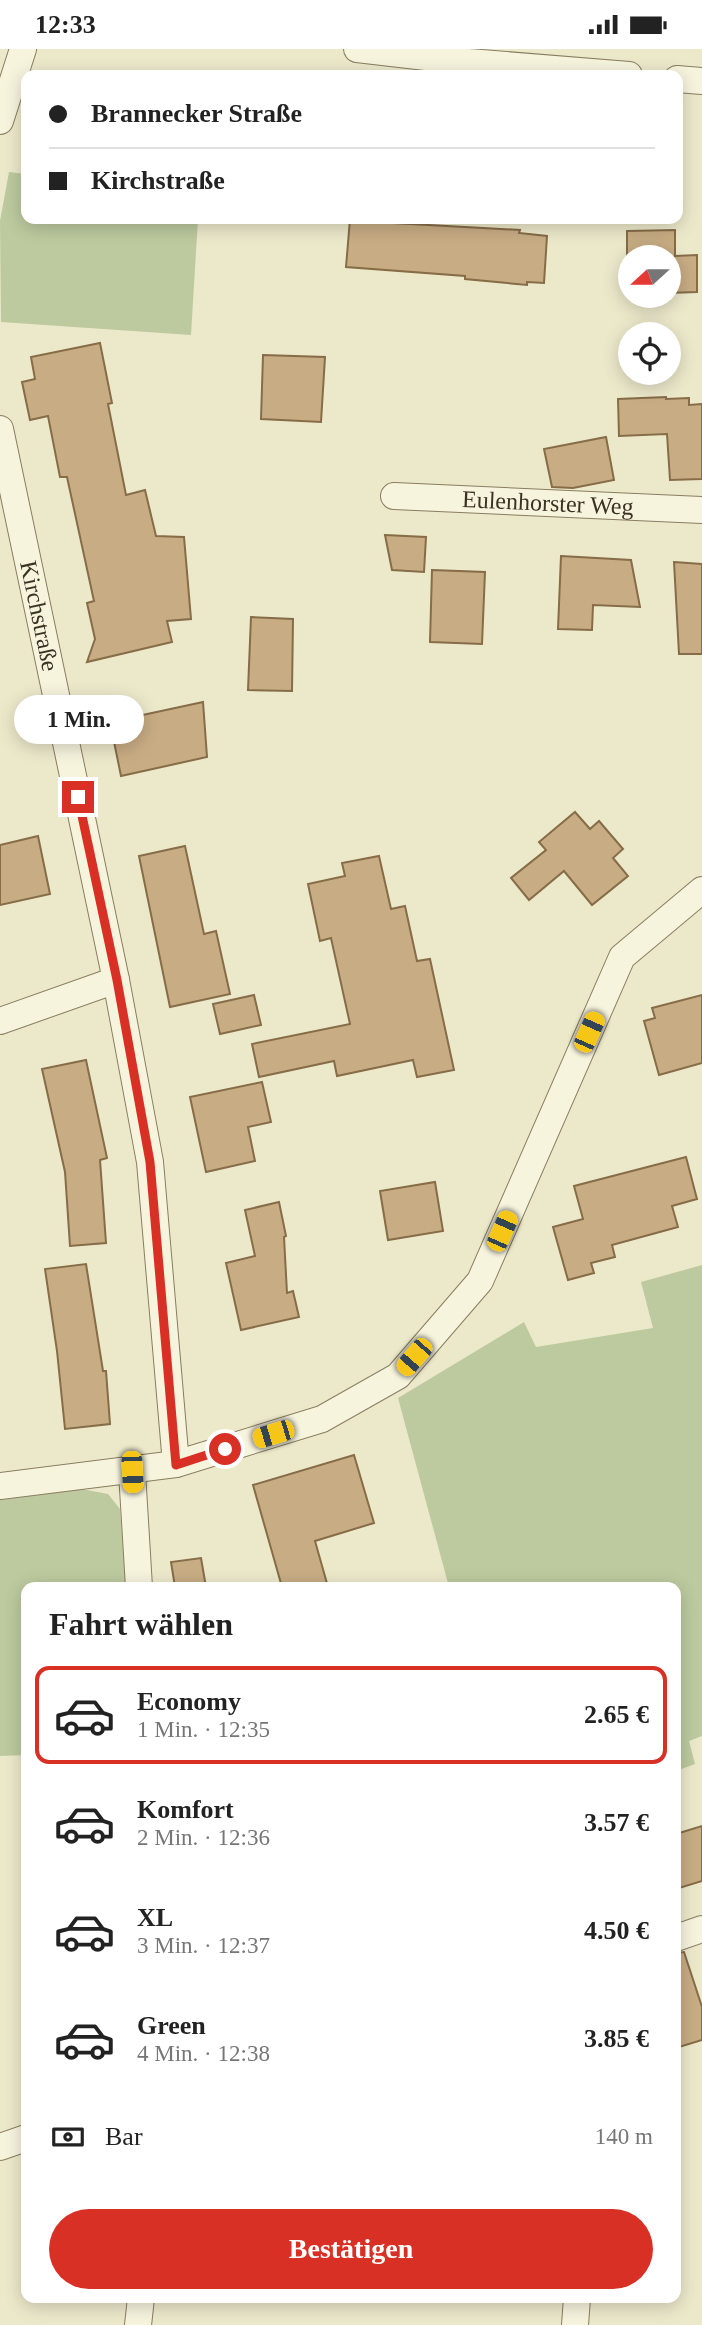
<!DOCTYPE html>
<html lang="de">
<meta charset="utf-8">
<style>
:root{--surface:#fff;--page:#f6f6f6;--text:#222;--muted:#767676;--line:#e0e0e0;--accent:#d93025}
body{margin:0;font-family:Georgia,serif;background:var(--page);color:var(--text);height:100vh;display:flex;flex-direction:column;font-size:26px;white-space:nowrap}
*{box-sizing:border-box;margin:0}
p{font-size:23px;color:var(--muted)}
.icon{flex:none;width:38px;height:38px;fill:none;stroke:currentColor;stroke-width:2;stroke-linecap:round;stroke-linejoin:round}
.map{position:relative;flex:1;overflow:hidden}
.panel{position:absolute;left:21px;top:1533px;width:660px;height:721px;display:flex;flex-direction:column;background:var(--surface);border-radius:14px;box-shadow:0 4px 18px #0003}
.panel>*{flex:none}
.top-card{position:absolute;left:21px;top:21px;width:662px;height:154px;border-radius:14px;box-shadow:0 4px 18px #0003;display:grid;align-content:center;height:154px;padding:0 28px;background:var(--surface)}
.needle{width:46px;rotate:249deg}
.controls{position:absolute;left:618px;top:196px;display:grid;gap:14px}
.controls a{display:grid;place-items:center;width:63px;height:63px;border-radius:50%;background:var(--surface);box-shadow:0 4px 18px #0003;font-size:35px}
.end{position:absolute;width:32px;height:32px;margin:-16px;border:9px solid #d93025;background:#fff;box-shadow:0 0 0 4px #fff}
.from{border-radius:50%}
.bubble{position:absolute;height:49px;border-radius:24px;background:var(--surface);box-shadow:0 4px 18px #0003;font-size:23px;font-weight:800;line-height:49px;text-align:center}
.car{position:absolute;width:21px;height:42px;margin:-21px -10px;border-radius:9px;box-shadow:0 0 5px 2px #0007;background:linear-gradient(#f5c518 24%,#345 0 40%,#f5c518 0 76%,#345 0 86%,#f5c518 0)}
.top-card b{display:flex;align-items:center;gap:24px;height:66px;font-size:26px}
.top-card b+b{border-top:2px solid var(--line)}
.top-card i{width:18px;height:18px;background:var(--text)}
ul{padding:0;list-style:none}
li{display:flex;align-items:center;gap:21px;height:98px;margin:0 14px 10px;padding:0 14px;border:4px solid transparent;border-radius:14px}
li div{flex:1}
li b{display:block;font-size:26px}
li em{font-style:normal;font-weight:800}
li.on{border-color:var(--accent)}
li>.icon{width:63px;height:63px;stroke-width:1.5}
h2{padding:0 28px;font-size:32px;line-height:84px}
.pay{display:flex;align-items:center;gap:18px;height:77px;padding:0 28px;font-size:26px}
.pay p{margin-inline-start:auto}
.action{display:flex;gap:14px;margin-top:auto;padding:14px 28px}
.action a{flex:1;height:80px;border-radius:42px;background:var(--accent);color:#fff;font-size:28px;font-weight:800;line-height:80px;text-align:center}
.status{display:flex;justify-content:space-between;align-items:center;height:49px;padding:0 35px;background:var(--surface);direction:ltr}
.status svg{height:19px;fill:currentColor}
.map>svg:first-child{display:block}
.green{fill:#bdca9f}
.building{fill:#c8ad84;stroke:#866c47;stroke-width:2}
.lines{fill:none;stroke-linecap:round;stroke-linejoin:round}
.street-casing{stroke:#887d60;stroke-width:28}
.street{stroke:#f7f4de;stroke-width:26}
.route{stroke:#d93025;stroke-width:9}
.labels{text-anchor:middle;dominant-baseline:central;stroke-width:7;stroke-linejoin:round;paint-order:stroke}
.street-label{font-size:24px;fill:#3a3222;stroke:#f4f1da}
</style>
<div class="status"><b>12:33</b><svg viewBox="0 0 49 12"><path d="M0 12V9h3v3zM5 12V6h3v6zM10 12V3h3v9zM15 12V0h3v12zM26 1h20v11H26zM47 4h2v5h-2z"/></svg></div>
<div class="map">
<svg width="702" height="2276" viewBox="0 0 702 2276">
<rect width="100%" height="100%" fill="#ece9cb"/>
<g class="green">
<path d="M 9,123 L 26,125 L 26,170 L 198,170 L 191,286 L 1,273 L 0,172 Z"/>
<path d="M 702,1216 L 702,1687 L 689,1692 L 695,1715 L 676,1722 L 676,1538 L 449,1538 L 398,1349 L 524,1273 L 536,1298 L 653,1279 L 641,1233 Z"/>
<path d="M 82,1440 L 108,1445 L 120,1460 L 126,1538 L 26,1538 L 26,1706 L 0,1707 L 0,1451 Z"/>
</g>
<g class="building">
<path d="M 350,170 L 393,170 L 393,174 L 520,181 L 519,184 L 547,187 L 544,234 L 527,233 L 527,236 L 465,230 L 465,227 L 346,218 Z"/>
<path d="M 675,181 L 675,207 L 697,206 L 697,243 L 668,244 L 668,208 L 630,208 L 630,226 L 627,226 L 627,182 Z"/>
<path d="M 100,294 L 112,354 L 108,355 L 126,446 L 145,441 L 156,487 L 184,488 L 191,570 L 167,572 L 172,593 L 87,613 L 95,590 L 87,554 L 94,552 L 67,428 L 60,428 L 48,367 L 30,371 L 22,333 L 35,330 L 31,308 Z"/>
<path d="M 263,306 L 325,308 L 321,373 L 261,370 Z"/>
<path d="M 666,348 L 666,350 L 689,349 L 689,356 L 702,355 L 702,430 L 670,431 L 667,385 L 619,387 L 618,350 Z"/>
<path d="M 606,388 L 614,431 L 573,439 L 552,438 L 544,400 Z"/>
<path d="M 385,486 L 426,488 L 424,523 L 392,521 Z"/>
<path d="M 561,507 L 631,511 L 640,558 L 593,556 L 592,581 L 558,580 Z"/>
<path d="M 674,513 L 702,515 L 702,605 L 679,605 Z"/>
<path d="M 432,521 L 485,523 L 482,595 L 430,593 Z"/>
<path d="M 251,568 L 293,570 L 292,642 L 248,641 Z"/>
<path d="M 203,653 L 207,708 L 121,727 L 110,673 Z"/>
<path d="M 575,763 L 590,780 L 599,772 L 623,800 L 613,809 L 628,827 L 592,856 L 564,822 L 529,851 L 511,829 L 546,801 L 539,793 Z"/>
<path d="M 38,787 L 50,845 L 0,856 L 0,796 Z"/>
<path d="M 185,797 L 204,885 L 216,882 L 230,945 L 170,958 L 139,807 Z"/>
<path d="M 379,807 L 391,860 L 405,857 L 417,912 L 430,910 L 454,1021 L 417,1028 L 413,1011 L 337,1027 L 334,1012 L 259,1028 L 252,995 L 350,975 L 331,889 L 320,892 L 308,835 L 345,827 L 342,814 Z"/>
<path d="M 254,946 L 261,976 L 220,985 L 213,955 Z"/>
<path d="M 702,946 L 702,1014 L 659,1026 L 644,972 L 655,969 L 652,959 Z"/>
<path d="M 86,1011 L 107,1109 L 100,1111 L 106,1194 L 70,1197 L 65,1123 L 42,1020 Z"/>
<path d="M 262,1033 L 271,1073 L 248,1078 L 255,1112 L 206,1123 L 190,1048 Z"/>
<path d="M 686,1108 L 697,1150 L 672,1157 L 678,1178 L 612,1196 L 615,1208 L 591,1214 L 594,1224 L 568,1231 L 553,1178 L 583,1170 L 574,1137 Z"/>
<path d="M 435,1133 L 443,1182 L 388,1191 L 380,1142 Z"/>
<path d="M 279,1153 L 286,1187 L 284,1188 L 287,1244 L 293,1242 L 299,1268 L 241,1281 L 226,1214 L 255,1207 L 245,1161 Z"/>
<path d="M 86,1215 L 103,1322 L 106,1322 L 110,1375 L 65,1380 L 57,1302 L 45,1220 Z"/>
<path d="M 354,1406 L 374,1474 L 315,1492 L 328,1538 L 282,1538 L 253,1436 Z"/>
<path d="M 201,1509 L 206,1538 L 175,1538 L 171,1513 Z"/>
<path d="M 702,1777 L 702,1832 L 676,1840 L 676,1785 Z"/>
<path d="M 684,1903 L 702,1958 L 702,1991 L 676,1999 L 676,1904 Z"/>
</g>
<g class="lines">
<g class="street-casing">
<g id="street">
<path d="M 357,0 L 469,13 L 629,26"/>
<path d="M 677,30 L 702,32"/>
<path d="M 0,72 L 23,0"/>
<path id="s1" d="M 0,380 L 116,931 L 150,1113 L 176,1415"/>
<path id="s2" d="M 394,447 L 702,461"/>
<path d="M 0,972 L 116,931"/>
<path d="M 132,1423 L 139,1538"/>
<path d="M 0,1437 L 176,1415 L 322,1370 L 398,1327 L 480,1232 L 622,908 L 702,841"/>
<path d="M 676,1889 L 702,1880"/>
<path d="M 0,2098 L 26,2089"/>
<path d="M 138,2276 L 141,2249"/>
<path d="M 575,2276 L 577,2249"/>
</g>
</g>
<use href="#street" class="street"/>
</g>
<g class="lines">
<path class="route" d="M 78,748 L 117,931 L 150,1113 L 176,1416 L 225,1400"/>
</g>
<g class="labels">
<g class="street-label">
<text stroke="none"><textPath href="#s2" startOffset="154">Eulenhorster Weg</textPath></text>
<text stroke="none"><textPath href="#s1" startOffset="191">Kirchstraße</textPath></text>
</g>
</g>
</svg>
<div class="controls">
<a><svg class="needle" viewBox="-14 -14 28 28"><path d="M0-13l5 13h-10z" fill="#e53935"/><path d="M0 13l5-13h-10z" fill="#767676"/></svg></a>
<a><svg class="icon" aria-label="locate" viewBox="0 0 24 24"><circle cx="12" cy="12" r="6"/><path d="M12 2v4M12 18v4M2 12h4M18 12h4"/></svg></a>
</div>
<i class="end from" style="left:225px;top:1400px"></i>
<i class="end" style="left:78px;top:748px"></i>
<div class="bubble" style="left:14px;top:646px;width:130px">1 Min.</div>
<i class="car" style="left:589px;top:983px;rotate:24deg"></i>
<i class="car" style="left:502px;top:1182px;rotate:24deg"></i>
<i class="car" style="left:414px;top:1308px;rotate:221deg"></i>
<i class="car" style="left:273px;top:1385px;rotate:253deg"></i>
<i class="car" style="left:132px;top:1423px;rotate:177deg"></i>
<div class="top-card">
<b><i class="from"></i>Brannecker Straße</b>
<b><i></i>Kirchstraße</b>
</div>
<section class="panel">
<h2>Fahrt wählen</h2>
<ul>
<li class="on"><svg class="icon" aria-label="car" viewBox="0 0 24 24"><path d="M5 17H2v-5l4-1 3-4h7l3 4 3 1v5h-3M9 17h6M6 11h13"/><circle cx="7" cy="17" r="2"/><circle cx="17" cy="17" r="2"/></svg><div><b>Economy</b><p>1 Min. · 12:35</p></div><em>2.65 €</em></li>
<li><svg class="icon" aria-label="car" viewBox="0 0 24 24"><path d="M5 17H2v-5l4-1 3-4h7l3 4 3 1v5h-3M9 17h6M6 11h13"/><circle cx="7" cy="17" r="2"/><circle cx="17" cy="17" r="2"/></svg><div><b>Komfort</b><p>2 Min. · 12:36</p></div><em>3.57 €</em></li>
<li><svg class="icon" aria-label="car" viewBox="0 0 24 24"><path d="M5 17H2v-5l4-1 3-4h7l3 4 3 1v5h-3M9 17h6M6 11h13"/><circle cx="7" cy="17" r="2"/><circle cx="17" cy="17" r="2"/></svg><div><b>XL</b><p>3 Min. · 12:37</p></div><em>4.50 €</em></li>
<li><svg class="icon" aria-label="car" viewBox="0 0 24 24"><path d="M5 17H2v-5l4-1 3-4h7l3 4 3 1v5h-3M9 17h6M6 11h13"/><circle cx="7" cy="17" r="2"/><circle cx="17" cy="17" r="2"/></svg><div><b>Green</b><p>4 Min. · 12:38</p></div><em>3.85 €</em></li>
</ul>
<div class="pay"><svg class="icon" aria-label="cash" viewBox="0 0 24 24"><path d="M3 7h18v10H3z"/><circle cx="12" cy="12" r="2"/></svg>Bar<p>140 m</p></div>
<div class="action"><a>Bestätigen</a></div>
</section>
</div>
